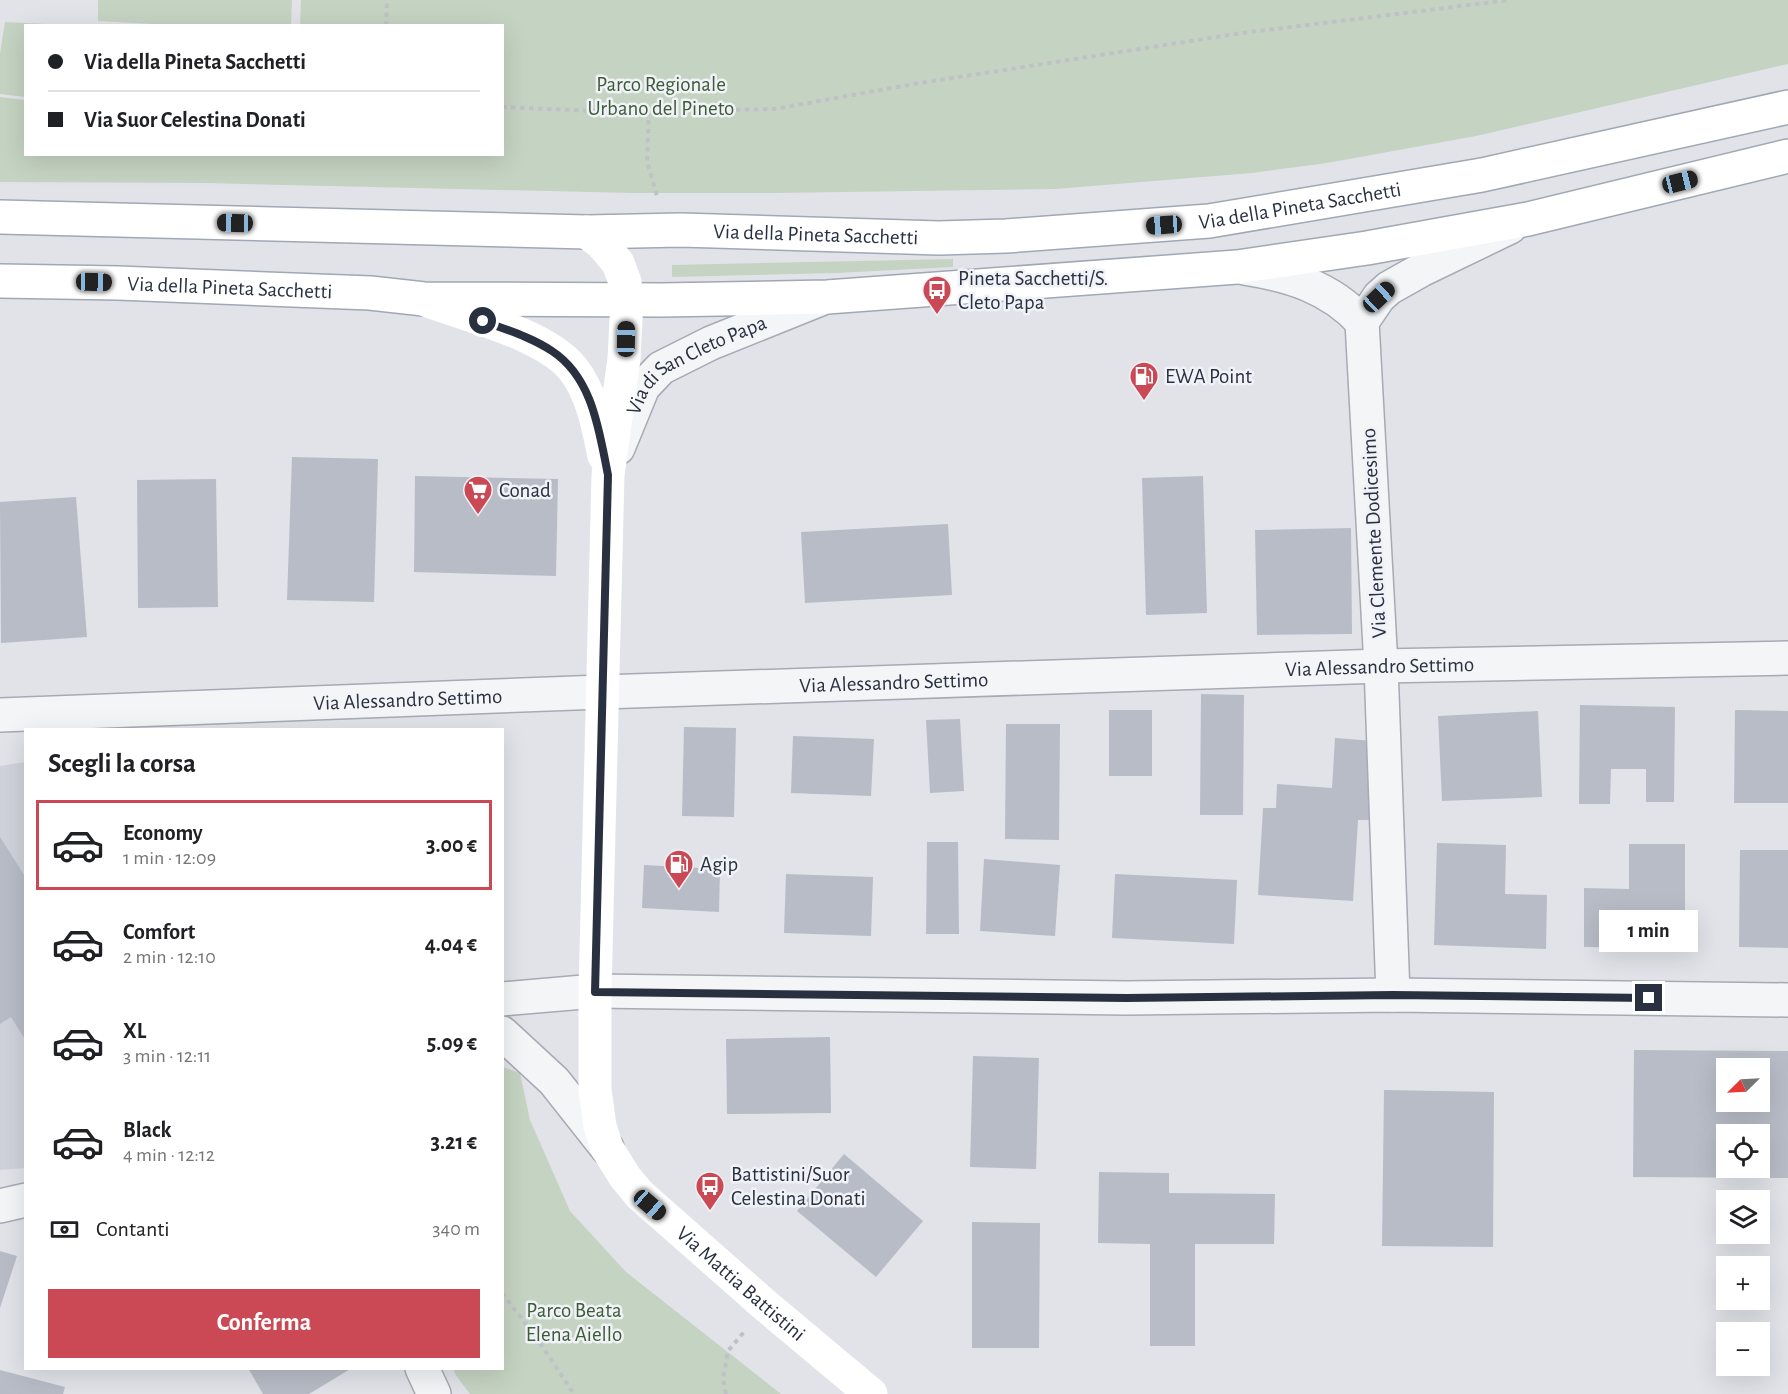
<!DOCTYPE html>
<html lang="it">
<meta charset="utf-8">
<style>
:root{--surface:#fff;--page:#f6f6f6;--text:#202124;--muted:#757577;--line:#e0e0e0;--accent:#cb4954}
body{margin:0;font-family:"Alegreya Sans",sans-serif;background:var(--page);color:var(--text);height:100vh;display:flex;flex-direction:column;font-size:22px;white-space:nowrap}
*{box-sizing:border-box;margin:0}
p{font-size:20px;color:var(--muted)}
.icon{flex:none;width:33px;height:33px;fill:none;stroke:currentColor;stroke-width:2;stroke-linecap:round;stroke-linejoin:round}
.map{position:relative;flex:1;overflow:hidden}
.side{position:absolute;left:24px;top:728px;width:480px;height:642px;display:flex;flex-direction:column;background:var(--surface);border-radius:0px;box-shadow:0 6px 24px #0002}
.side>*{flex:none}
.top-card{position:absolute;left:24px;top:24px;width:480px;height:132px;border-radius:0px;box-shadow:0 6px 24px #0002;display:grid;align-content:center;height:132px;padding:0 24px;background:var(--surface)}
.needle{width:39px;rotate:246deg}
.controls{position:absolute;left:1716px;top:1058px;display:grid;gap:12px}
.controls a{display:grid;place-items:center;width:54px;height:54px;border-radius:0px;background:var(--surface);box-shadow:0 6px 24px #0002;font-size:30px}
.end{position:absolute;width:27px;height:27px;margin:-14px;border:8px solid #293040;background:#fff;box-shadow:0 0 0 3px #fff}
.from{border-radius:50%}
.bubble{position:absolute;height:42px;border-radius:0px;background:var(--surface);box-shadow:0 6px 24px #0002;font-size:20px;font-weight:700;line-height:42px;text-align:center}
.car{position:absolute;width:18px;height:36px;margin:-18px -9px;border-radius:8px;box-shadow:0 0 4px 2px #0007;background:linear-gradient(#222 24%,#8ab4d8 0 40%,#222 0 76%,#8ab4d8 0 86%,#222 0)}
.top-card b{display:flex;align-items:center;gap:21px;height:57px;font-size:22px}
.top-card b+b{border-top:2px solid var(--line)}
.top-card i{width:15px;height:15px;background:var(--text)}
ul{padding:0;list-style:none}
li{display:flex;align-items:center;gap:18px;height:90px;margin:0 12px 9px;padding:0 12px;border:3px solid transparent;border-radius:0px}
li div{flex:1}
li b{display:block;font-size:22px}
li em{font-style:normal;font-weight:700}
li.on{border-color:var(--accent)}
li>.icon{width:54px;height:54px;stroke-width:1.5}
h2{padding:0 24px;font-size:27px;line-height:72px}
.pay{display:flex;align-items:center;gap:15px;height:66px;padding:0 24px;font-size:22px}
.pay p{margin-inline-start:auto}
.action{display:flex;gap:12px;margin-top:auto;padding:12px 24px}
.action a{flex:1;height:69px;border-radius:0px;background:var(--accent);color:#fff;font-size:24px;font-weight:700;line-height:69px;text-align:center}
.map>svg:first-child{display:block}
.built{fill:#cfd2db}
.green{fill:#c5d3c2}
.building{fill:#b8bcc6;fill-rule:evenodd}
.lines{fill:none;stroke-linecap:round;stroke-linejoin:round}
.minor-casing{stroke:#a6aab3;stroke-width:36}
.tertiary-casing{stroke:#a6aab3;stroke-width:36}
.primary-casing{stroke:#a0a7b5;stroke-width:36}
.path{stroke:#bec2c7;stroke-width:4;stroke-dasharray:4.5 4.5;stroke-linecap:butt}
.minor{stroke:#f3f5f7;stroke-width:33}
.tertiary{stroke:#f3f5f7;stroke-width:33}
.secondary{stroke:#fff;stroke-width:33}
.primary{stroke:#fff;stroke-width:33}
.route{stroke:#293040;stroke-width:8}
.labels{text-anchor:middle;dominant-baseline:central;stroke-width:5;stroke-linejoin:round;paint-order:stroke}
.park-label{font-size:21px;fill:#3c5c37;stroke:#f0f2f7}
.street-label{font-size:21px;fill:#293040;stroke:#f0f2f7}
.poi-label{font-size:21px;fill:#293040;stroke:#f0f2f7;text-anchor:start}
</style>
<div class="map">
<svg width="1788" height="1394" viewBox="0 0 1788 1394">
<rect width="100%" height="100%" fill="#e1e3e9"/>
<path class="built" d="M 25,762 L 25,1168 L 0,1170 L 0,766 Z"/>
<g class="green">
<path d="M 98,0 L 292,0 L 291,25 L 190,26 L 98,21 Z"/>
<path d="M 301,0 L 1788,0 L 1788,64 L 1476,136 L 1327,163 L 1252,173 L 1055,189 L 776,193 L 632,193 L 206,183 L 0,182 L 0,97 L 25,100 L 26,154 L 502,154 L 502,26 L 300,25 Z"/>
<path d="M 5,22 L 67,25 L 26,26 L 25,97 L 0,94 L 0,54 Z"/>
<path d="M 953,259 L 953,267 L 836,273 L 672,277 L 672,265 Z"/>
<path d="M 503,1067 L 520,1073 L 530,1120 L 570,1211 L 626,1272 L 781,1394 L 470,1394 L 455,1374 L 453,1368 L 502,1368 Z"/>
</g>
<g class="building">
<path d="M 292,457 L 378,459 L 374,602 L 287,600 Z"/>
<path d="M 415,476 L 558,479 L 556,576 L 414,572 Z"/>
<path d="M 1203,476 L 1207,613 L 1146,615 L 1142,478 Z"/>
<path d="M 216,479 L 218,607 L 138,608 L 137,480 Z"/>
<path d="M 76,497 L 87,637 L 1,643 L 0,502 Z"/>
<path d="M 948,524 L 952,595 L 805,603 L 801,532 Z"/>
<path d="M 1351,528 L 1352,634 L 1257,635 L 1255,530 Z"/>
<path d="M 1201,694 L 1244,695 L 1243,815 L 1200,815 Z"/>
<path d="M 1580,705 L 1675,707 L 1674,802 L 1646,802 L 1646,769 L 1611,769 L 1610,804 L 1579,804 Z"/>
<rect x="1109" y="710" width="43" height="66"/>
<path d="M 1735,710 L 1788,711 L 1788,803 L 1734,803 Z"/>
<path d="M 1538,711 L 1542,797 L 1442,801 L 1438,716 Z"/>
<path d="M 960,719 L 964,791 L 930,793 L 926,720 Z"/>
<path d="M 1006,724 L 1060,724 L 1059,840 L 1005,839 Z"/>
<path d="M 684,727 L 736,728 L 734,817 L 682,816 Z"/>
<path d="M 793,736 L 874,739 L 871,796 L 791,793 Z"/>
<path d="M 1335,738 L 1374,741 L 1369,820 L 1358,820 L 1353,901 L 1258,895 L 1263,808 L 1276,808 L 1277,784 L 1332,788 Z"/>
<path d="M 0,837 L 26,878 L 26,1041 L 11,1017 L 0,1024 Z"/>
<path d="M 927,842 L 958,842 L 959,934 L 926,934 Z"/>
<path d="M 1437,843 L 1506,845 L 1505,894 L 1547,895 L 1546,949 L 1434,945 Z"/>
<path d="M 1629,844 L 1685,844 L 1685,948 L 1584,947 L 1584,888 L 1629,889 Z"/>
<path d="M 1740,850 L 1788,850 L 1788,948 L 1739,947 Z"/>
<path d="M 984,859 L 1060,865 L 1055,936 L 980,931 Z"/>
<path d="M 644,865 L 720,869 L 719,912 L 642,908 Z"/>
<path d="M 786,874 L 873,877 L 871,936 L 784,933 Z"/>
<path d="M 1115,874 L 1237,880 L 1234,944 L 1112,938 Z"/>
<path d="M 830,1037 L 831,1113 L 727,1114 L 726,1039 Z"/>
<path d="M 1634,1050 L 1788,1051 L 1788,1178 L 1633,1177 ZM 1726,1068 L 1760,1068 L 1760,1101 L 1726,1101 ZM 1726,1134 L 1760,1134 L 1760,1167 L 1726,1167 Z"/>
<path d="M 973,1056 L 1039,1058 L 1036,1169 L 970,1167 Z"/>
<path d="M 1384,1090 L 1494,1092 L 1493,1247 L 1382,1246 Z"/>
<path d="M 844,1154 L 923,1221 L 876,1277 L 797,1211 Z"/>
<path d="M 1099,1172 L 1169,1173 L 1169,1193 L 1275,1194 L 1274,1244 L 1195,1244 L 1195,1346 L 1150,1346 L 1150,1244 L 1098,1243 Z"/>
<path d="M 972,1222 L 1040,1223 L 1039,1348 L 972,1348 Z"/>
<path d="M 0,1251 L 17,1256 L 0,1308 Z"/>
<path d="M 248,1368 L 352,1368 L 309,1394 L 263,1394 Z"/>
<path d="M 0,1370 L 65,1387 L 63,1394 L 0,1394 Z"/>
</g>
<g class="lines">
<g class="minor-casing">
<g id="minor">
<path d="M 1244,268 C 1289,275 1330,287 1362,322"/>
<path id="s1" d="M 618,448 L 643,387 L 661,368 L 711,343 L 823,298"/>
<path id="s2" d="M 602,692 L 1381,666 L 1788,658"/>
<path d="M 595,991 L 1126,998 L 1393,995 L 1788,1000"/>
<path d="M 1393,995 L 1381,666 L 1362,322 L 1379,297 L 1389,288 L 1421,270 L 1510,227"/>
<path d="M 422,1368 L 434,1394"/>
</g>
</g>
<g class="tertiary-casing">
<g id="tertiary">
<path id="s3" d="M 0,715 L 602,692"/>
<path d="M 502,999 L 595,991"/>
<path d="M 502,1033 L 554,1081 L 607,1148"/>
<path d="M 0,1206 L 26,1200"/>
</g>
</g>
<g class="primary-casing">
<g id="primary">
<path id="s5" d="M 0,217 L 587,232 L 681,230 L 939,238 L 1006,236 L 1209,221 L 1482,175 L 1788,107"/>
<path id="s6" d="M 0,281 L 118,283 L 370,293 L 424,299 L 662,300 L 827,297 L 1237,267 L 1367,248 L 1528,219 L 1788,156"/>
</g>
</g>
<g class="path">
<path d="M 386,26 L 387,0"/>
<path d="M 502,107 L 617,112 L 775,109 L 914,84 L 1242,33 L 1510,0"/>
<path d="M 649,111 L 647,161 L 657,196"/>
<path d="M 502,1293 L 536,1337 L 574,1394"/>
<path d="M 726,1394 L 723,1379 L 728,1351 L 744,1332"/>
</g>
<use href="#minor" class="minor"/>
<use href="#tertiary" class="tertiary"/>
<g class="secondary">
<path id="s4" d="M 587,232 L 602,244 L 618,263 L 625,282 L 627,300 L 624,359 L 608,475 L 595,991 L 595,1090 L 600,1126 L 607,1148 L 625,1177 L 640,1195 L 766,1306 L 871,1394"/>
<path d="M 428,301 C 469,316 546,335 573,369 C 592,393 598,427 604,456"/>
</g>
<use href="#primary" class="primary"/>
</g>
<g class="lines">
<path class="route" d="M 483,321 C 507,330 531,337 552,351 C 593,378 599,431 608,475 L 595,992 L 1126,998 L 1393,995 L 1649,998"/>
</g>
<defs>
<g id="bus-pin" transform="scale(1.5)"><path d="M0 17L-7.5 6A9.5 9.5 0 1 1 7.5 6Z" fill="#cb4954" stroke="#f0f2f7"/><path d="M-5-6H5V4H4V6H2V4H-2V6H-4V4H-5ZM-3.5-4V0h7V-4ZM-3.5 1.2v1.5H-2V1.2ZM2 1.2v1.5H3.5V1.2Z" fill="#fff"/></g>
<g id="fuel-pin" transform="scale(1.5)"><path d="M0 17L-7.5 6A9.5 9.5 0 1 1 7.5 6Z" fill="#cb4954" stroke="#f0f2f7"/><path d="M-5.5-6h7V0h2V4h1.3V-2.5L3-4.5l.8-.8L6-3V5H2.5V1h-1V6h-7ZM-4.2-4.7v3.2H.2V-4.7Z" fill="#fff"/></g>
<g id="supermarket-pin" transform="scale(1.5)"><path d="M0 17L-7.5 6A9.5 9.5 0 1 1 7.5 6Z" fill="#cb4954" stroke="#f0f2f7"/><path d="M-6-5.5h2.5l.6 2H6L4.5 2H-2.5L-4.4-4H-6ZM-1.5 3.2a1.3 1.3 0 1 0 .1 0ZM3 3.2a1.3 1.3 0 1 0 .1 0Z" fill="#fff"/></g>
</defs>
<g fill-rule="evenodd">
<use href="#bus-pin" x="937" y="290"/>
<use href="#fuel-pin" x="1144" y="376"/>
<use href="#supermarket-pin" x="478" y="490"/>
<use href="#fuel-pin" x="679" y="864"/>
<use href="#bus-pin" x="710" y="1186"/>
</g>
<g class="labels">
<g class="park-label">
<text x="661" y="84">Parco Regionale<tspan x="661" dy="24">Urbano del Pineto</tspan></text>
<text x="574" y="1310">Parco Beata<tspan x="574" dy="24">Elena Aiello</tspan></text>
</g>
<g class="street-label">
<text stroke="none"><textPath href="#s5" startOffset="1302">Via della Pineta Sacchetti</textPath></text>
<text stroke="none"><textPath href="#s5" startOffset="816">Via della Pineta Sacchetti</textPath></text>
<text stroke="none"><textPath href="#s6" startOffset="230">Via della Pineta Sacchetti</textPath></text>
<text stroke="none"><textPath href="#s1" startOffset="122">Via di San Cleto Papa</textPath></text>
<text transform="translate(1374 533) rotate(-93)">Via Clemente Dodicesimo</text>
<text stroke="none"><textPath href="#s2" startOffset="778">Via Alessandro Settimo</textPath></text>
<text stroke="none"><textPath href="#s2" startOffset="292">Via Alessandro Settimo</textPath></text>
<text stroke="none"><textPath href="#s3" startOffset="408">Via Alessandro Settimo</textPath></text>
<text stroke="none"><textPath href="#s4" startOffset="1125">Via Mattia Battistini</textPath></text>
</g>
<g class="poi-label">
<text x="958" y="278">Pineta Sacchetti/S.<tspan x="958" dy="24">Cleto Papa</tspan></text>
<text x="1165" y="376">EWA Point</text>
<text x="499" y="490">Conad</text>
<text x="700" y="864">Agip</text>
<text x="731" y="1174">Battistini/Suor<tspan x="731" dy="24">Celestina Donati</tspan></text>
</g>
</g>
</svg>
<div class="controls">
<a><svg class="needle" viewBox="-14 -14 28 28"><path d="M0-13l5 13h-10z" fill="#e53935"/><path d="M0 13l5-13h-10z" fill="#757577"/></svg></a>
<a><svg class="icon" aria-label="locate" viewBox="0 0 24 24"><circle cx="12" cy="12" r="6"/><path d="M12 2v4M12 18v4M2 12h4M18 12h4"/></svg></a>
<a><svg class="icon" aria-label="layers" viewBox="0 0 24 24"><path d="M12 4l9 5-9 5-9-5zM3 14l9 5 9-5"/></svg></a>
<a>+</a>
<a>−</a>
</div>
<i class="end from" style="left:483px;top:321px"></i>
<i class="end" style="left:1649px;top:998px"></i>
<div class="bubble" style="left:1599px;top:910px;width:99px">1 min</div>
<i class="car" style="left:1680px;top:182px;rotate:76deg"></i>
<i class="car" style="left:235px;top:223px;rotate:271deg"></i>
<i class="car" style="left:1164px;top:225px;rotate:266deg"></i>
<i class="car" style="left:94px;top:282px;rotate:91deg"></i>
<i class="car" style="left:1379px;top:297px;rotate:47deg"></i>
<i class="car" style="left:626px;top:339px;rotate:1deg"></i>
<i class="car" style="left:650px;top:1205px;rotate:131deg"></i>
<div class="top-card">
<b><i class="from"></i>Via della Pineta Sacchetti</b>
<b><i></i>Via Suor Celestina Donati</b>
</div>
<section class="side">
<h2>Scegli la corsa</h2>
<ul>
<li class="on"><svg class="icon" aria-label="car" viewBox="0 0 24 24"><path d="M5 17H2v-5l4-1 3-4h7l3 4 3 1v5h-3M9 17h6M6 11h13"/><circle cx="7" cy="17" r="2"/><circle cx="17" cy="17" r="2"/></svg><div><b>Economy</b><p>1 min · 12:09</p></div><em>3.00 €</em></li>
<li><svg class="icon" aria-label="car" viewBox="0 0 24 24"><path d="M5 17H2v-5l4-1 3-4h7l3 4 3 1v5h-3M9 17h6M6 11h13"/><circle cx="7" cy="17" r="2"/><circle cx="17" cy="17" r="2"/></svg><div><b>Comfort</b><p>2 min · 12:10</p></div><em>4.04 €</em></li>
<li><svg class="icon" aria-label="car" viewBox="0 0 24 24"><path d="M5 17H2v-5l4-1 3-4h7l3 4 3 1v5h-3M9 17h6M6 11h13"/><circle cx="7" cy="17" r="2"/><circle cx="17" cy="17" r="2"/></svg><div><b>XL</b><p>3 min · 12:11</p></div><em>5.09 €</em></li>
<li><svg class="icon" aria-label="car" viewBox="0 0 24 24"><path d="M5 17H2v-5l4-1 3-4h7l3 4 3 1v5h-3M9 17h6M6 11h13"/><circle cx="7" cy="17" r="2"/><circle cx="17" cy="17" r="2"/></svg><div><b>Black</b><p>4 min · 12:12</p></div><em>3.21 €</em></li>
</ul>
<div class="pay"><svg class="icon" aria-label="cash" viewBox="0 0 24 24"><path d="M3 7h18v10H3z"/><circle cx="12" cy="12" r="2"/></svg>Contanti<p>340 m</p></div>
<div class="action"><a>Conferma</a></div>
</section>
</div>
